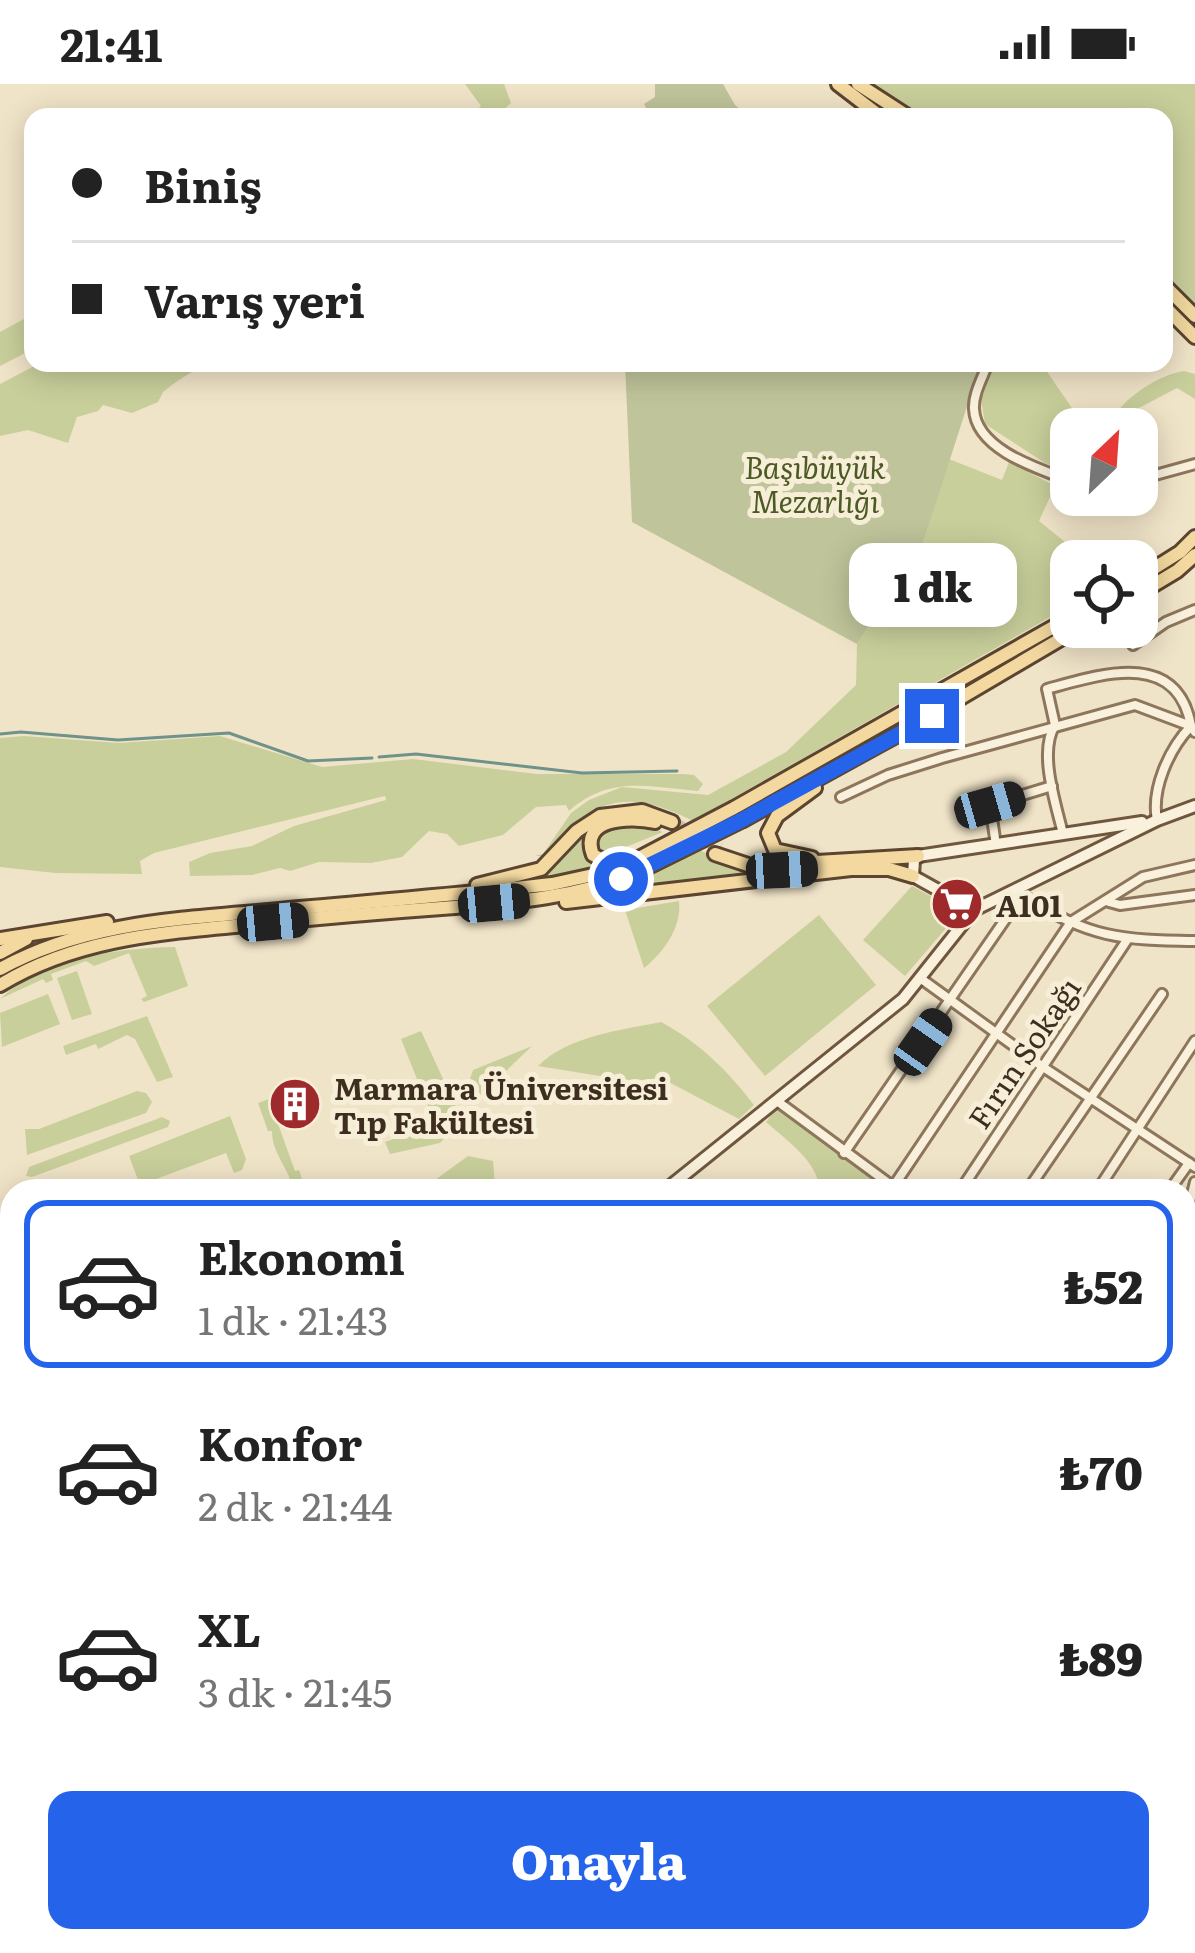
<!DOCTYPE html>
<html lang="tr">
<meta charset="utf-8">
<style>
:root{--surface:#fff;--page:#f2f2f2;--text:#222;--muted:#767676;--line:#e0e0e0;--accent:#2563eb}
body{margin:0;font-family:Literata,serif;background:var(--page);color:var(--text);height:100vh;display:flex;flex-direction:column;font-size:45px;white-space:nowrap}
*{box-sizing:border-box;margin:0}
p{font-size:39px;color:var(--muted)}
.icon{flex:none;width:66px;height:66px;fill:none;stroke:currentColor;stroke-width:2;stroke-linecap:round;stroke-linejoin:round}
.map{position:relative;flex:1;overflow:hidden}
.panel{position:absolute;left:0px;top:1095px;width:1197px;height:774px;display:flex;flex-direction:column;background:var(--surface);border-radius:36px 36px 0 0;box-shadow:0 6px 30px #0003}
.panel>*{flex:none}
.guide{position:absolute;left:24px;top:24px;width:1149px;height:264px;border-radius:24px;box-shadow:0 6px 30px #0003;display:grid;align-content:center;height:264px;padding:0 48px;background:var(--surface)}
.needle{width:78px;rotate:25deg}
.tools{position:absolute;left:1050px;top:324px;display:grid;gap:24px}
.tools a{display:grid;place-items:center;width:108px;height:108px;border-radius:24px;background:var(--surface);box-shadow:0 6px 30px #0003;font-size:60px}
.end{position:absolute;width:54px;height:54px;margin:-27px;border:15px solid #2563eb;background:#fff;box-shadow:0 0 0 6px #fff}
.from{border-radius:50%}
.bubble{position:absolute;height:84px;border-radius:24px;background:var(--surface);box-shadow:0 6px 30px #0003;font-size:39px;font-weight:800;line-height:84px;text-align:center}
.car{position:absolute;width:36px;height:72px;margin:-36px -18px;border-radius:15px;box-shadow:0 0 9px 3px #0007;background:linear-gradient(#222 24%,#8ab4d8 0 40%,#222 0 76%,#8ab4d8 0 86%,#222 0)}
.guide b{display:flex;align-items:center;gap:42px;height:114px;font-size:45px}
.guide b+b{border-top:3px solid var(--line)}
.guide i{width:30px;height:30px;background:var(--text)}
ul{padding:21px 0 0;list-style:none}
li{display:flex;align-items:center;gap:36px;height:168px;margin:0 24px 18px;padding:0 24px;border:6px solid transparent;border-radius:24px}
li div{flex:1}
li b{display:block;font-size:45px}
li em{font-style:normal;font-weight:800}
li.active{border-color:var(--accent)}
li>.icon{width:108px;height:108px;stroke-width:1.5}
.cta{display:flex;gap:24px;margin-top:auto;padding:24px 48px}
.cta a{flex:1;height:138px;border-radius:24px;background:var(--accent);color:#fff;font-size:48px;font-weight:800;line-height:138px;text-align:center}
.status{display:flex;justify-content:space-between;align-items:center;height:84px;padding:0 60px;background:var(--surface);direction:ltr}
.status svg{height:33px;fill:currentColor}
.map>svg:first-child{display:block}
.green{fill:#c9cf9b}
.cemetery{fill:#bfc49a}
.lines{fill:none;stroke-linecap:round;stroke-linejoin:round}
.stream{stroke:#6f938a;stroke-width:3}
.primary-tunnel{stroke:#ccc0a6;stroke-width:12;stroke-dasharray:12 6;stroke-linecap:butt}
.street-casing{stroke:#8d765c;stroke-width:14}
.secondary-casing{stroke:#6f573f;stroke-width:16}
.primary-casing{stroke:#5b4430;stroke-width:18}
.highway-casing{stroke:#5b4430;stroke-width:20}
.street{stroke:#faf1dc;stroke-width:8}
.secondary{stroke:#faf1dc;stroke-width:10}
.primary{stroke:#f3d9a0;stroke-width:12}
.highway{stroke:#e0a458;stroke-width:14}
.primary-bridge-casing{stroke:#5b4430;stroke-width:18;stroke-linecap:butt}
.primary-bridge{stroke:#f3d9a0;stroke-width:12}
.route{stroke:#2563eb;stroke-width:15}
.labels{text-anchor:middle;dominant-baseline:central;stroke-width:10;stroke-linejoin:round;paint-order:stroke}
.park-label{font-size:30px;font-style:italic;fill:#4d5a26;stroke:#f7eed8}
.poi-label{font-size:30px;font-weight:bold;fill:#3d2e20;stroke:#f7eed8;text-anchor:start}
.street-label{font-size:30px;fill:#3d2e20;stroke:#f7eed8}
</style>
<div class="status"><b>21:41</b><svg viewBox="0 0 49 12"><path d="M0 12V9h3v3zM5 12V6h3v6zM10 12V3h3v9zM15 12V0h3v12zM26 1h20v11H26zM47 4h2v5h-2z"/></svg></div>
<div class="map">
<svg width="1195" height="1869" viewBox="0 0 1195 1869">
<rect width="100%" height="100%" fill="#f0e4c8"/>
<g class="green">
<path d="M 465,0 L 504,0 L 511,19 L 495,33 L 468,33 L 481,22 Z"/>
<path d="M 868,0 L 1195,0 L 1195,220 L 1164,191 L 1164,33 L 931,33 L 894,18 Z"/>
<path d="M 33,230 L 33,265 L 0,282 L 0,248 Z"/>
<path d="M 40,279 L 76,279 L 81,287 L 99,279 L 210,279 C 195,285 175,298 163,308 L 158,318 L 132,329 L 103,321 L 98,327 L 77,333 L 68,359 L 28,346 L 0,352 L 0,300 Z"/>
<path d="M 994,279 L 1041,279 L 1085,343 L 1097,336 L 1105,345 L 1071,345 L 1071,390 L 1045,379 L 985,340 L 981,316 Z"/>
<path d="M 1184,287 L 1195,290 L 1195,315 L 1177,304 L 1137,325 L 1134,336 L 1154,384 L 1143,387 L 1137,377 L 1137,345 L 1120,345 L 1117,329 C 1129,310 1162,290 1184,287 Z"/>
<path d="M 949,375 L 1002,396 L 1009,378 L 1055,402 L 1039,437 L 1070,462 L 1112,465 L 1121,477 L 1071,477 L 1071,521 L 693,737 C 626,703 591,714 546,772 L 534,772 L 543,770 L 571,729 L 589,716 L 622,703 L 708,711 L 786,668 L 856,601 L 857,560 L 923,459 Z"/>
<path d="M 24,652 L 119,659 L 220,652 L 322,683 L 413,675 L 537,690 L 683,690 L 694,691 L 703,700 L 698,707 C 648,703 610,691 569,727 L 566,721 L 536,723 L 503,751 L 459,762 L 447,750 L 429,747 L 402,773 L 371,779 L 319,778 L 290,787 L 280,784 L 252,791 L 190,792 L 189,778 L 210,769 L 252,762 L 294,742 L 386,716 L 385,712 L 154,769 L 140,777 L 142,790 L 55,789 L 0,783 L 0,654 Z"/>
<path d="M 638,739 L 663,748 L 611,769 L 602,769 L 594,761 L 597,749 L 604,743 Z"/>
<path d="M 592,740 L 585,755 L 590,778 L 598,782 L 529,796 L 549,785 Z"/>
<path d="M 696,765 L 762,791 L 588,811 Z"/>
<path d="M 912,802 L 960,828 L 905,892 L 863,856 Z"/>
<path d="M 679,817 C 682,843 664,868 644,884 L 625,826 Z"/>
<path d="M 819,831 L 876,901 L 765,992 L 707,922 Z"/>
<path d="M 175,863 L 188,902 L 144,918 L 141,915 L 147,912 L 129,869 L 94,882 L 86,877 L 51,890 L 53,896 L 46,899 L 43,895 L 0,915 C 43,874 117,864 175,863 Z"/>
<path d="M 77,887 L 92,930 L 72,936 L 57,894 Z"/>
<path d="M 48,910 L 60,940 L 2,963 L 0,929 Z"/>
<path d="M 147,932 L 173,993 L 157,998 L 135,955 L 127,951 L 98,965 L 96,960 L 66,971 L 63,962 Z"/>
<path d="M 661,938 C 700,959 728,987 754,1021 L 739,1035 L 661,994 L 631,997 L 538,982 C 568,952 621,946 661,938 Z"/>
<path d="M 421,947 L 462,1036 L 440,1059 L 390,1070 L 385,1058 L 435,1040 L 401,955 Z"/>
<path d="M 532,962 L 480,1012 L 470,995 L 473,986 Z"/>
<path d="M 137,1007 L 146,1009 L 152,1018 L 146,1029 L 27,1071 L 25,1045 L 39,1045 Z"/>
<path d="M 269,1015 L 295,1087 L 299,1086 L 306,1107 L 292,1107 C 292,1086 272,1072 272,1047 L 268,1047 L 258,1019 Z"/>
<path d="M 778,1022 L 892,1107 L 820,1107 C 818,1077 787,1057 766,1038 Z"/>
<path d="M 230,1032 L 246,1075 L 242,1086 L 234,1089 L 226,1069 L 140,1101 L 129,1072 Z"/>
<path d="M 162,1033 L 170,1037 L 168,1043 L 32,1093 L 26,1092 L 29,1083 Z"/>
<path d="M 468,1072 L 493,1077 L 495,1103 L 504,1107 L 420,1107 Z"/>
<path d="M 0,1454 L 12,1469 L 12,1822 L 0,1816 Z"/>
<path d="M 1185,1495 L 1195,1498 L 1195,1869 L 536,1869 L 534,1857 L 1185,1857 Z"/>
<path d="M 82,1857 L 516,1857 L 518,1869 L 101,1869 Z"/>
</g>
<g class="cemetery">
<path d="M 655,0 L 723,0 L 735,21 L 750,33 L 651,33 L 644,20 L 655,13 Z"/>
<path d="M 625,279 L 981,279 L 923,459 L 857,560 L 632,438 Z"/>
</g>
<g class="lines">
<g class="stream">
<path d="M 0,650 L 21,648 L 118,656 L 229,649 L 308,677 L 372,674"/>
<path d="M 379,673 L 416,670 L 582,689 L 677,687"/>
</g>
<path class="primary-tunnel" d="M 672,738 L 720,764"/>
<g class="street-casing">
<g id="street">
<path d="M 988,279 C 983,293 973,310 974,325 C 976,366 1039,385 1071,397"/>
<path d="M 1137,396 L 1195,380"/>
<path d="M 1133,561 L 1166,538 L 1195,526"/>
<path d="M 841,713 L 888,691 L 942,674 L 1135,621 L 1191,642 L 1195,648"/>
<path d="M 1063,750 C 1056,720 1038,668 1055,641 L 1047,605 C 1102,590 1177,565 1191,642 C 1169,665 1151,705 1157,736"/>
<path d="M 996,761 L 990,721 L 1052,702"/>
<path d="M 1026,813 C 1088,854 1122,856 1195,857"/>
<path d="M 1109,818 L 1120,821 L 1195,811"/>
<path d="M 920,894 L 1043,983 L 1195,1083"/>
<path d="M 777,1017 L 899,1107"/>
<path d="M 844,1069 L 1011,827 L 1027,814"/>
<path d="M 893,1103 L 1071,838 L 1143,793 L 1195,781"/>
<path d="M 960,1107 L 1127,856"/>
<path d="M 1027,1107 L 1162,910"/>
<path d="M 1097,1107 L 1195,957"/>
<path d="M 1169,1107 L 1189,1079"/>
<path d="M 1185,1138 L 1195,1098"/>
<path d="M 1185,1250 L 1195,1251"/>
<path d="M 1185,1307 L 1195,1304"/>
<path d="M 1185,1345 L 1195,1343"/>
<path d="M 1185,1437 L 1195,1433"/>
<path d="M 1185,1485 L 1195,1488"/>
</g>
</g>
<g class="secondary-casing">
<g id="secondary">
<path d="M 974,826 L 913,792 L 914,776 L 918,772 L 1142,738"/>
<path d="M 664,1107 L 903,915 L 974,826 L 1157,736 L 1195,722"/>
<path d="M 520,1857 L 522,1869"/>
</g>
</g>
<g class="primary-casing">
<g id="primary">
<path d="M 838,0 L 881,33"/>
<path d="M 858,0 L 909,33"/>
<path d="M 1164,201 L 1195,232"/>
<path d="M 1164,222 L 1195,253"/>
<path d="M 1137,495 L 1180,468 L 1195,453"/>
<path d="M 1137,511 L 1177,487 L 1195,471"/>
<path d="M 734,724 L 1071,533"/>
<path d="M 743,736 L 901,649 L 1081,543"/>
<path d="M 715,770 L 760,785 L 808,785"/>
<path d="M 812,774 L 775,766 L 768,749 L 777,732 L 815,704"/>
<path d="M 624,776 L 605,777 L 593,771 C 579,734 630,732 655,738"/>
<path d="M 800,779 L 918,772"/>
<path d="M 846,785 L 889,785 L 913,792"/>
<path d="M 477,801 L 541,785 L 577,747 L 600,732 L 642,727 L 672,738"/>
<path d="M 566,818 L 851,785"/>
<path d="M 0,855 L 107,838"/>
<path d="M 0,869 L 26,855"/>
<path d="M 0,885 C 83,839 175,835 268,827 C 362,818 458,811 552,800 L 593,791 L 637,775"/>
<path d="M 0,901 C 75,855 160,849 246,841 C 315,834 385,828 455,823 C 516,818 577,813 634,790"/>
</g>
</g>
<g class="highway-casing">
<g id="highway">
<path d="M 0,1823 L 12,1829"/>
<path d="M 0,1834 L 12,1839"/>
<path d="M 14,1857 L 36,1869"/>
<path d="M 45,1857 L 66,1869"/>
<path d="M 71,1857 L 92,1869"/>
</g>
</g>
<use href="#street" class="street"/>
<use href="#secondary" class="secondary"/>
<use href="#primary" class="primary"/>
<use href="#highway" class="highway"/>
<g class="primary-bridge-casing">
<g id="primary-bridge">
<path d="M 637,775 L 734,724"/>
<path d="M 634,790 L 743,736"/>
</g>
</g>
<use href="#primary-bridge" class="primary-bridge"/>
</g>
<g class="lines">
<path class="route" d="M 621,795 L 742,736 L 932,632"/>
</g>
<defs>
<g id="supermarket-disc" transform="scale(2.7)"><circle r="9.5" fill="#9e2a2b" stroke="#f7eed8"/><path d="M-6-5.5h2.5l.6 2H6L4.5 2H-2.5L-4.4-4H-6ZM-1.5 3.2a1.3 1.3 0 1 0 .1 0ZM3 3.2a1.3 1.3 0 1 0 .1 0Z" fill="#fff"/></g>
<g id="building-disc" transform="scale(2.7)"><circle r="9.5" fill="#9e2a2b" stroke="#f7eed8"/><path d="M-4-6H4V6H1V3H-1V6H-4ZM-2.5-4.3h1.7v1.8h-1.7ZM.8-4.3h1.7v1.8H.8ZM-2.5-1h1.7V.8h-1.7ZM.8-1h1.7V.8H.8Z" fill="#fff"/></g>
</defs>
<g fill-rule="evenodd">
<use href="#supermarket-disc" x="957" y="820"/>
<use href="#building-disc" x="295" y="1020"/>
</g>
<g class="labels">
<g class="park-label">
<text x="815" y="382">Başıbüyük<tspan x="815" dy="34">Mezarlığı</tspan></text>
</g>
<g class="poi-label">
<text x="996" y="820">A101</text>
<text x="334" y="1003">Marmara Üniversitesi<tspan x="334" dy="34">Tıp Fakültesi</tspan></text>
</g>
<g class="street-label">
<text transform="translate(1023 968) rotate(-56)">Fırın Sokağı</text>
</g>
</g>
</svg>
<div class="tools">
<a><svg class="needle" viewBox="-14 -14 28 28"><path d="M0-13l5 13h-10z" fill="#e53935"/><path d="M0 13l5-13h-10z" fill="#767676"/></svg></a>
<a><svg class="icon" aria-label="locate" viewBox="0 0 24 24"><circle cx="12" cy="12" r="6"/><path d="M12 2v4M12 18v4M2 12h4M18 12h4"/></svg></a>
</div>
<i class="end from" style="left:621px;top:795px"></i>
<i class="end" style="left:932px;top:632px"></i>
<div class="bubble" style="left:849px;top:459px;width:168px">1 dk</div>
<i class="car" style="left:990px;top:721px;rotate:74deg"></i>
<i class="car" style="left:782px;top:786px;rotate:87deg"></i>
<i class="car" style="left:494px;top:819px;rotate:85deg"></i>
<i class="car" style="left:273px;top:838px;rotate:85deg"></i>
<i class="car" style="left:923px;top:958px;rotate:35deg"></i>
<div class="guide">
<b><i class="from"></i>Biniş</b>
<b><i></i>Varış yeri</b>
</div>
<section class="panel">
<ul>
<li class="active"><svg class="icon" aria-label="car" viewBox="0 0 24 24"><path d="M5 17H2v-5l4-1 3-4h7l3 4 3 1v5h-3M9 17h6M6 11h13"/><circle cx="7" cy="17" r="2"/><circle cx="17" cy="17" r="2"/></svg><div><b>Ekonomi</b><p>1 dk · 21:43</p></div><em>₺52</em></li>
<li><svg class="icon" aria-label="car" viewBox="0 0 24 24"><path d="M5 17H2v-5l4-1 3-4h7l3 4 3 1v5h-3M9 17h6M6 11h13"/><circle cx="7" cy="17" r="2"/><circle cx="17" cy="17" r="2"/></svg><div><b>Konfor</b><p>2 dk · 21:44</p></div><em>₺70</em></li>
<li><svg class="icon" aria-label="car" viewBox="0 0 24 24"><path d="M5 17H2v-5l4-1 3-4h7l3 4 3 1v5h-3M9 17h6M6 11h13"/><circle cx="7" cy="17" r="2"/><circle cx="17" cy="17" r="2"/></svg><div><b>XL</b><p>3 dk · 21:45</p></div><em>₺89</em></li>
</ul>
<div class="cta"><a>Onayla</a></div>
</section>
</div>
